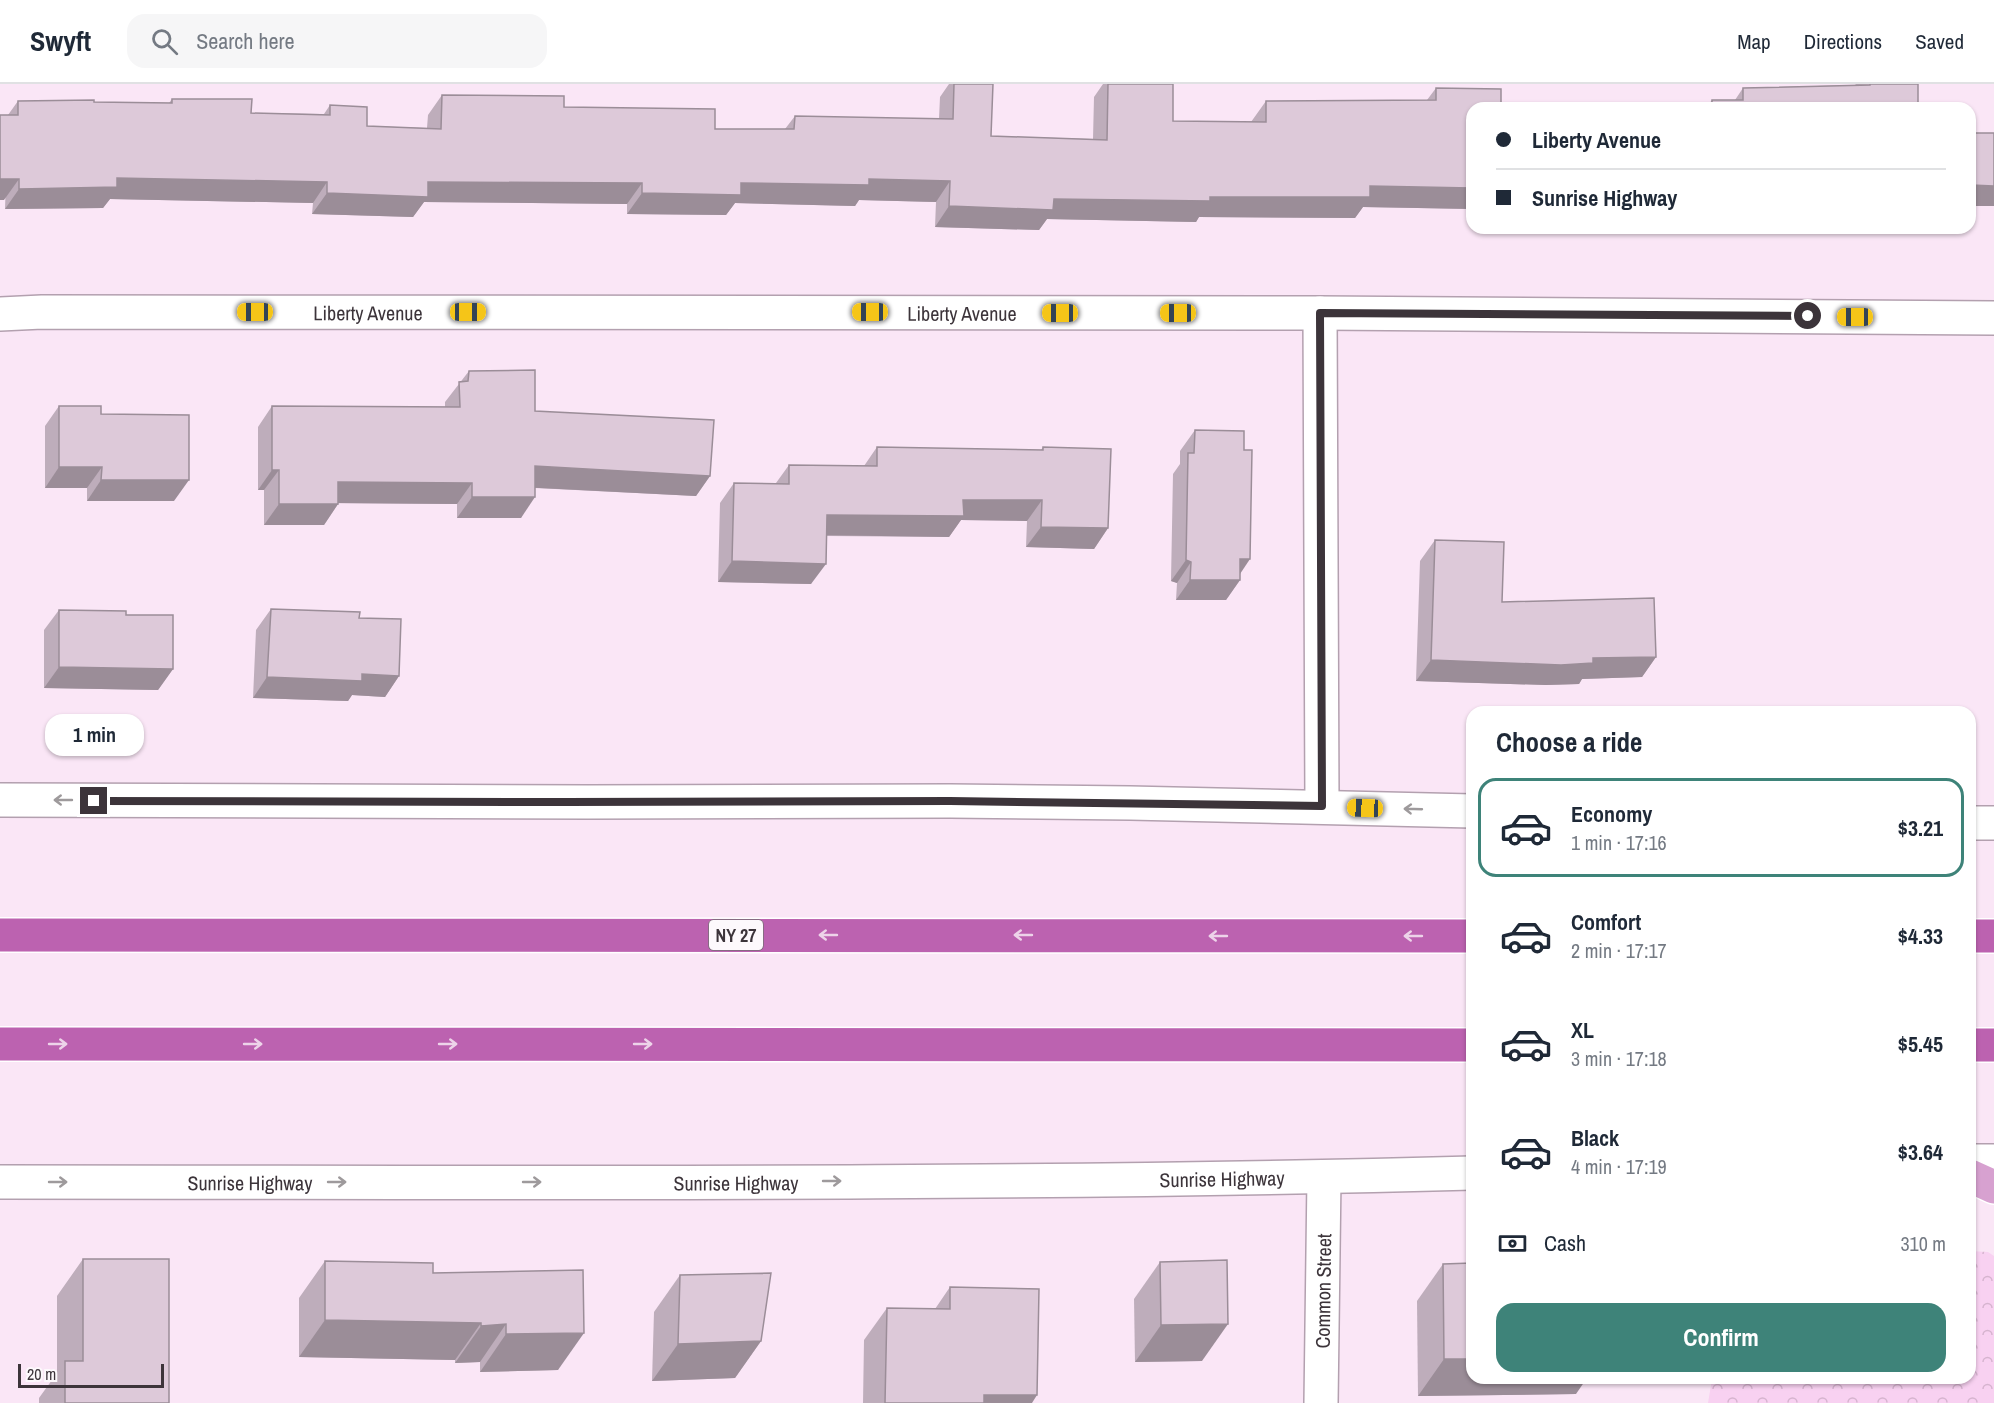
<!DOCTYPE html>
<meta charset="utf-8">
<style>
:root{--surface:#fff;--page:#f6f6f7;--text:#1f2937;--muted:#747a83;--line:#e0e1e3;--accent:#3e8379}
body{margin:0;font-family:"Archivo Narrow",sans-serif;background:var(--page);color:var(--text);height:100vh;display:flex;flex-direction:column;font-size:22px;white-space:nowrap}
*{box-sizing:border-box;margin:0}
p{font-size:20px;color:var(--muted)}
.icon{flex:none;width:33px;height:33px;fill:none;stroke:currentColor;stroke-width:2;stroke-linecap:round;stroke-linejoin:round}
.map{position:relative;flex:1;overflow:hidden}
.side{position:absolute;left:1466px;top:622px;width:510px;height:678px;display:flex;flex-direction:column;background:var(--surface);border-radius:18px;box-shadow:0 2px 4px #0004}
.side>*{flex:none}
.top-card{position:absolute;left:1466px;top:18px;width:510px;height:132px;border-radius:18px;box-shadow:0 2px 4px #0004;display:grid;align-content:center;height:132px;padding:0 30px;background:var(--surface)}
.scale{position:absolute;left:18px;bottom:15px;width:146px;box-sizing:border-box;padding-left:6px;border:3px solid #3c343a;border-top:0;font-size:16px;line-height:21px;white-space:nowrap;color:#3c343a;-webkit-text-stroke:4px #fdf9fc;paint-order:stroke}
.end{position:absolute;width:27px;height:27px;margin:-14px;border:8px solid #3c343a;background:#fff;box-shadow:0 0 0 3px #fff}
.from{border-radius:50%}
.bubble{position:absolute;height:42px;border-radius:18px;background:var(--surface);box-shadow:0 2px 4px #0004;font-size:20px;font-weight:800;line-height:42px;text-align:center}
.car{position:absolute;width:18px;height:36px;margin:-18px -9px;border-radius:8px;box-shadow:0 0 4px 2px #0007;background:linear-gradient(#f5c518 24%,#345 0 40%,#f5c518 0 76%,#345 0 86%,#f5c518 0)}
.top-card b{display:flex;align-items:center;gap:21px;height:57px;font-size:22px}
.top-card b+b{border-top:2px solid var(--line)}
.top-card i{width:15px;height:15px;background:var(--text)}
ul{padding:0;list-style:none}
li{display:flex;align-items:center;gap:18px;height:99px;margin:0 12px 9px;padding:0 18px;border:3px solid transparent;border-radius:18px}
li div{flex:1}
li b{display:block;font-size:22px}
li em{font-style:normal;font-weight:800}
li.selected{border-color:var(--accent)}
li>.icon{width:54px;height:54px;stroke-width:1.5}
h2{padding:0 30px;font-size:27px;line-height:72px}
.pay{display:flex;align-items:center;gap:15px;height:66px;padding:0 30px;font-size:22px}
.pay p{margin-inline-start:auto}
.button{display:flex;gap:12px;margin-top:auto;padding:12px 30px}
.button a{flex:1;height:69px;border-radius:18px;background:var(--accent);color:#fff;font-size:24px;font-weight:800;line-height:69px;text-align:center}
header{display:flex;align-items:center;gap:36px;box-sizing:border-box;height:84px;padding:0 30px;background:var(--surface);border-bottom:2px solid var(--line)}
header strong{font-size:28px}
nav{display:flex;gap:33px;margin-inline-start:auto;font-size:21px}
.search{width:420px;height:54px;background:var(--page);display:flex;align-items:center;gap:15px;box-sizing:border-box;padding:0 21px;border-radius:18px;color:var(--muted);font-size:22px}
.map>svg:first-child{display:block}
.forest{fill:url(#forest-crowns)}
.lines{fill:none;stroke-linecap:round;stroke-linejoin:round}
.street-casing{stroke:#b3a0af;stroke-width:36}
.secondary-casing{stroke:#b3a0af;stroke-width:36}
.primary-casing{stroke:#fff;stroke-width:36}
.highway-casing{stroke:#fff;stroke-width:36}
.street{stroke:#fff;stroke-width:33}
.secondary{stroke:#fff;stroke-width:33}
.primary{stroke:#d7a1d0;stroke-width:33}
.highway{stroke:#bc62b0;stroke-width:33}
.wall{fill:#beadbb}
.shaded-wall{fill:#9b8d98}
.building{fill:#ddc9d9;stroke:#9b8d98;stroke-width:1.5}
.oneway{stroke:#9e9a9c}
.oneway2{stroke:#edd3e9}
.route{stroke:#3c343a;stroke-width:8}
.labels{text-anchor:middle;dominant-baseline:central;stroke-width:6;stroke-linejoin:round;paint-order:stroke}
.shield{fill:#fdf9fc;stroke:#766f74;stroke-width:1.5}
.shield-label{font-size:18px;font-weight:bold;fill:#3c343a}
.street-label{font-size:20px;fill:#3c343a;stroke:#fdf9fc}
</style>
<header>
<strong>Swyft</strong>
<div class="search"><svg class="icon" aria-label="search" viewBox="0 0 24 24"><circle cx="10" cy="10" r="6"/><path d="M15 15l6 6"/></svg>Search here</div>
<nav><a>Map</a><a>Directions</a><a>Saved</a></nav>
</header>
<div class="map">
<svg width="1994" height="1319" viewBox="0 0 1994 1319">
<defs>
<pattern id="forest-crowns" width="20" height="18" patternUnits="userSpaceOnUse" patternTransform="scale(1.5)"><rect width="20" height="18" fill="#f8d1f1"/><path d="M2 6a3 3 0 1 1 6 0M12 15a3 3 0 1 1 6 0" fill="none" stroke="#d6b4cf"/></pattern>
</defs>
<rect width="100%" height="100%" fill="#fae6f6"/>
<path class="forest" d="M 1970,1167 L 1988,1168 L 1994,1172 L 1994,1319 L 1708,1319 L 1712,1295 L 1970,1294 Z"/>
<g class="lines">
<g class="street-casing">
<g id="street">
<path d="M 1320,229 L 1322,722"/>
<path id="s1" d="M 0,230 L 42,228 L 1320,229 L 1994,234"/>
<path id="s2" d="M 1321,1319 L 1324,1093"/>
</g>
</g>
<g class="secondary-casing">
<g id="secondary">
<path d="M 0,716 L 588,718 L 950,717 L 1130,719 L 1472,727"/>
<path d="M 1970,739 L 1994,739"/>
<path d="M 1970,1077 L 1994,1077"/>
<path id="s3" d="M 0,1098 C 490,1098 981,1102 1472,1089"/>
</g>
</g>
<g class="primary-casing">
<path id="primary" d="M 1970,1092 L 1994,1103"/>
</g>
<g class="highway-casing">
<g id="highway">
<path d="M 0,851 L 1472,852"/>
<path d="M 1970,852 L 1994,852"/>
<path d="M 0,960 L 1472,961"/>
<path d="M 1970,961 L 1994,961"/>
</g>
</g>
<use href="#street" class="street"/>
<use href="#secondary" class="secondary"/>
<use href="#primary" class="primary"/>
<use href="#highway" class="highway"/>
</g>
<g class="wall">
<path d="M 949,0 L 993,0 L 991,52 L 1093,55 L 1094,13 L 1103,0 L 1173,0 L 1173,37 L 1251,38 L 1266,17 L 1427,16 L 1436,4 L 1472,24 L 1472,125 L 1363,123 L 1355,134 L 1199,133 L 1196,138 L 1047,135 L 1039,146 L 935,143 L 936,118 L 859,116 L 855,122 L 735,119 L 726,131 L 627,130 L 627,120 L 424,118 L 413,133 L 312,130 L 313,119 L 110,115 L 103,124 L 5,125 L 8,31 L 18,17 L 169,19 L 172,15 L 251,29 L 324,30 L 330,21 L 367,42 L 427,44 L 428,31 L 442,11 L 564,23 L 715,45 L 785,45 L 795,32 L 939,35 L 940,13 Z"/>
<path d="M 1856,0 L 1918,0 L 1918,24 L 1706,24 L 1712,16 L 1735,16 L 1743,4 L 1855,1 Z"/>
<path d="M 469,287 L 535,327 L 710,392 L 696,412 L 535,404 L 521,434 L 457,434 L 457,420 L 338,419 L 338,420 L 324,441 L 264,441 L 264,406 L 258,406 L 258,343 L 272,322 L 445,323 L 445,318 Z"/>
<path d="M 59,322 L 101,330 L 174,417 L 87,417 L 87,404 L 45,404 L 45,342 Z"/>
<path d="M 1195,346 L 1240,489 L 1240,496 L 1226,516 L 1176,516 L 1177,499 L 1171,497 L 1173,390 L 1180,380 L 1180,367 Z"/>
<path d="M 877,363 L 1041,366 L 1043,363 L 1108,444 L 1094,465 L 1026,463 L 1027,437 L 961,436 L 949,453 L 827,452 L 811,500 L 718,498 L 720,419 L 734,399 L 776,399 L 789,381 L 864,382 Z"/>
<path d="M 1435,456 L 1502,518 L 1656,573 L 1642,593 L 1582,595 L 1579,600 L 1546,601 L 1416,597 L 1420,477 Z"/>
<path d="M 271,525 L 359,534 L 399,592 L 385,613 L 352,611 L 348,617 L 253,614 L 256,546 Z"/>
<path d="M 59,526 L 126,531 L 173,585 L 158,606 L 44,604 L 44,546 Z"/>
<path d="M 83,1175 L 169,1319 L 39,1319 L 39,1314 L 57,1289 L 57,1212 Z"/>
<path d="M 325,1177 L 433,1189 L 583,1186 L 558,1286 L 480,1288 L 480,1278 L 455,1279 L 455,1276 L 299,1273 L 299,1214 Z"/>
<path d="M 1160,1178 L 1202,1277 L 1135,1278 L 1134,1215 Z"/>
<path d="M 1443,1180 L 1576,1310 L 1418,1312 L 1417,1217 Z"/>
<path d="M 680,1191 L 761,1257 L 735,1294 L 652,1297 L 654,1228 Z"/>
<path d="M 950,1203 L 1032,1319 L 863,1319 L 864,1256 L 887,1224 L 935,1225 Z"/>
</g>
<g class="shaded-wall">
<path d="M 117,94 L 327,98 L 313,119 L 110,115 L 103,124 L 5,125 L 19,105 Z"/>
<path d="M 0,95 L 19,95 L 4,116 L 0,116 Z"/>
<path d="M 869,95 L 950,97 L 936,118 L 859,116 L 855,122 L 735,119 L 726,131 L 627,130 L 642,109 L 741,99 Z"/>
<path d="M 428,98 L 642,99 L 627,120 L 424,118 L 413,133 L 312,130 L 327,109 Z"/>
<path d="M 1972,101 L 1994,102 L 1994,122 L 1970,122 L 1970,105 Z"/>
<path d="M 1370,102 L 1472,104 L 1472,125 L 1363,123 L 1355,134 L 1199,133 L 1196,138 L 1047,135 L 1039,146 L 935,143 L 949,122 L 1054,115 L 1210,113 Z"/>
<path d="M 535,382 L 710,392 L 696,412 L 520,403 Z"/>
<path d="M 59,383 L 102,383 L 87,404 L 45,404 Z"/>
<path d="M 272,386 L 279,386 L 264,406 L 258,406 Z"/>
<path d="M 101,396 L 189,396 L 174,417 L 87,417 Z"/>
<path d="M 338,398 L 472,399 L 457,420 L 324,419 Z"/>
<path d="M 472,413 L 535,413 L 521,434 L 457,434 Z"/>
<path d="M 963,416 L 1042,416 L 1027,437 L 961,436 L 949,453 L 813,451 L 827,431 Z"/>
<path d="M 279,420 L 338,420 L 324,441 L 264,441 Z"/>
<path d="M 1041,443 L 1108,444 L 1094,465 L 1026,463 Z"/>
<path d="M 1240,475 L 1250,475 L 1236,496 Z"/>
<path d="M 1186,476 L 1191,478 L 1177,499 L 1171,497 Z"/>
<path d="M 732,477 L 826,480 L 811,500 L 718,498 Z"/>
<path d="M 1190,496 L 1240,496 L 1226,516 L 1176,516 Z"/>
<path d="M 1656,573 L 1642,593 L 1582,595 L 1579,600 L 1546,601 L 1416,597 L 1431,576 Z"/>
<path d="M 59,583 L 173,585 L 158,606 L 44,604 Z"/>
<path d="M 362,590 L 399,592 L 385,613 L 352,611 L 348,617 L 253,614 L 267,593 Z"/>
<path d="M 325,1236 L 481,1239 L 455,1276 L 299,1273 Z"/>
<path d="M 506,1240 L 480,1278 L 455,1279 L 481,1242 Z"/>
<path d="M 1228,1240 L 1202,1277 L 1135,1278 L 1161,1241 Z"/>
<path d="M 584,1249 L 558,1286 L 480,1288 L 506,1250 Z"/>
<path d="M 761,1257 L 735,1294 L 652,1297 L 678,1260 Z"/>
<path d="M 1444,1275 L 1472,1275 L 1472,1294 L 1587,1294 L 1576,1310 L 1418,1312 Z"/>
<path d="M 984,1311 L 1037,1311 L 1032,1319 L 978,1319 Z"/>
</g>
<g class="building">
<path d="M 954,0 L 993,0 L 991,52 L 1107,56 L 1108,0 L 1173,0 L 1173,37 L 1266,38 L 1266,17 L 1436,16 L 1436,4 L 1501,5 L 1501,23 L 1540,24 L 1472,24 L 1472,104 L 1370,102 L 1370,113 L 1210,113 L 1210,117 L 1054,115 L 1053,126 L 949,122 L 950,97 L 869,95 L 869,101 L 741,99 L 741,111 L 642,109 L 642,99 L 428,98 L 428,113 L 327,109 L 327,98 L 117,94 L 117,103 L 19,105 L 19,95 L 0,95 L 0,31 L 18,31 L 18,17 L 94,16 L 94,18 L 172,19 L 172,15 L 252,15 L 251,29 L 330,31 L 330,21 L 367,23 L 367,42 L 441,45 L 442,11 L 564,12 L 564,23 L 715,25 L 715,45 L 794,45 L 795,32 L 953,35 Z"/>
<path d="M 1870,0 L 1918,0 L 1918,24 L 1712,24 L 1712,16 L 1743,16 L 1743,4 L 1870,1 Z"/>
<path d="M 1970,49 L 1994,49 L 1994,102 L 1972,101 L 1972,111 L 1970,111 Z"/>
<path d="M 535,286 L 535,327 L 714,336 L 710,392 L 535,382 L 535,413 L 472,413 L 472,399 L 338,398 L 338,420 L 279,420 L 279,386 L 272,386 L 272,322 L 460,323 L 459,298 L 468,297 L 469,287 Z"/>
<path d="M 59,322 L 101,322 L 101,330 L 189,331 L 189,396 L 101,396 L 102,383 L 59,383 Z"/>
<path d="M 1195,346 L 1244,347 L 1244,366 L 1252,366 L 1250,475 L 1240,475 L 1240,496 L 1190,496 L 1191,478 L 1186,476 L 1188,369 L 1194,369 Z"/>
<path d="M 877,363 L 1043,366 L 1043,363 L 1111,365 L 1108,444 L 1041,443 L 1042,416 L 963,416 L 964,432 L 827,431 L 826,480 L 732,477 L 734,399 L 789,400 L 789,381 L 877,382 Z"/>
<path d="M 1435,456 L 1504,458 L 1502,518 L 1654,514 L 1656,573 L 1593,574 L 1593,579 L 1561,581 L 1431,576 Z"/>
<path d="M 271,525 L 360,528 L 359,534 L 401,535 L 399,592 L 362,590 L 362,597 L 267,593 Z"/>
<path d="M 59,526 L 126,527 L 126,531 L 173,531 L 173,585 L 59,583 Z"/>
<path d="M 83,1175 L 169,1175 L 169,1319 L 65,1319 L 65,1277 L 83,1277 Z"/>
<path d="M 1227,1176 L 1228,1240 L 1161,1241 L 1160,1178 Z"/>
<path d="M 325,1177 L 433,1179 L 433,1189 L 583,1186 L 584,1249 L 506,1250 L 506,1240 L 481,1242 L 481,1239 L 325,1236 Z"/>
<path d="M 1472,1179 L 1472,1275 L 1444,1275 L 1443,1180 Z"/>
<path d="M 771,1189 L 761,1257 L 678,1260 L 680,1191 Z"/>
<path d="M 950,1203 L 1039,1205 L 1037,1311 L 984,1311 L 984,1319 L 885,1319 L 887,1224 L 950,1225 Z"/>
</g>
<defs><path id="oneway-shaft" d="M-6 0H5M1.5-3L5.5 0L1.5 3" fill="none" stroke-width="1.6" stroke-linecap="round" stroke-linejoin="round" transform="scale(1.5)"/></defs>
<g class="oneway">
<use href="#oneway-shaft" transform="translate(63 716) rotate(-180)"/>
<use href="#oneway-shaft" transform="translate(1413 725) rotate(-178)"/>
<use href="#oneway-shaft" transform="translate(832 1097)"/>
<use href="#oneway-shaft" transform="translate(58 1098)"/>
<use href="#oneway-shaft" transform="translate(337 1098)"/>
<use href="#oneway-shaft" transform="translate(532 1098)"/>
</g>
<g class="oneway2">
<use href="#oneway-shaft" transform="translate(828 851) rotate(-180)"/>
<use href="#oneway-shaft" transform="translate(1023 851) rotate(-180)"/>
<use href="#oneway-shaft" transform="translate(1218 852) rotate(-180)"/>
<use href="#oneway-shaft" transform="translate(1413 852) rotate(-180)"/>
<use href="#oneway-shaft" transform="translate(58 960)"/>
<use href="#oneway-shaft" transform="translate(253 960)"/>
<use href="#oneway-shaft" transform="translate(448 960)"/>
<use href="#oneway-shaft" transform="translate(643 960)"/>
</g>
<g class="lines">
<path class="route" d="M 94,717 L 565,718 L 950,717 L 1322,722 L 1320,229 L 1808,232"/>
</g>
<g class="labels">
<rect class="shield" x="709" y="836" width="54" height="30" rx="4.5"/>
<g class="shield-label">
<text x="736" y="851">NY 27</text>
</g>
<g class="street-label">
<text stroke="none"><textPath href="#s1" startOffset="368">Liberty Avenue</textPath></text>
<text stroke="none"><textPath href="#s1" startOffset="962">Liberty Avenue</textPath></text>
<text stroke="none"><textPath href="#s3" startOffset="1222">Sunrise Highway</textPath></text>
<text stroke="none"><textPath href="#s3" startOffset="250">Sunrise Highway</textPath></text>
<text stroke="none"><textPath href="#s3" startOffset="736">Sunrise Highway</textPath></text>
<text stroke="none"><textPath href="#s2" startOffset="112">Common Street</textPath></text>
</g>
</g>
</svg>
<div class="scale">20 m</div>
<i class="end from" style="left:1808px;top:232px"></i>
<i class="end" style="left:94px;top:717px"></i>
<div class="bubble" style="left:45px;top:630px;width:99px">1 min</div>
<i class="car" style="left:255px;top:228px;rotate:270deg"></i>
<i class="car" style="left:468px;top:228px;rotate:90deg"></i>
<i class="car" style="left:870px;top:228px;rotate:270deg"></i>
<i class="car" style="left:1060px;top:229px;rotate:270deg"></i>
<i class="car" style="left:1178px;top:229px;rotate:270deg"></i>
<i class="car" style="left:1855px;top:233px;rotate:270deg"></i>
<i class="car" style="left:1365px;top:724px;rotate:272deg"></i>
<div class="top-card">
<b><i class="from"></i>Liberty Avenue</b>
<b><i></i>Sunrise Highway</b>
</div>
<section class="side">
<h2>Choose a ride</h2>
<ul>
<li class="selected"><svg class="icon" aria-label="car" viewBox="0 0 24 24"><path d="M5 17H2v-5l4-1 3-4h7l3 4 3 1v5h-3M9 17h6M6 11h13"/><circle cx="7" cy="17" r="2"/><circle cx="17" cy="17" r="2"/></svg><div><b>Economy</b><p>1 min · 17:16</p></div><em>$3.21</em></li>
<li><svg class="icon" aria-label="car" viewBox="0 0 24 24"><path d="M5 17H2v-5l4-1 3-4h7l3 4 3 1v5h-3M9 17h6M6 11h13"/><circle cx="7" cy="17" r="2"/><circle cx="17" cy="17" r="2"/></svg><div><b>Comfort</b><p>2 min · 17:17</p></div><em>$4.33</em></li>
<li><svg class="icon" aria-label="car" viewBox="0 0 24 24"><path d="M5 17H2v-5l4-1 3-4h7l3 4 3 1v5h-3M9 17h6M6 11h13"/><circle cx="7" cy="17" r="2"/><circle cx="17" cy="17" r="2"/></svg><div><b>XL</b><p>3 min · 17:18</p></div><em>$5.45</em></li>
<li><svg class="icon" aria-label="car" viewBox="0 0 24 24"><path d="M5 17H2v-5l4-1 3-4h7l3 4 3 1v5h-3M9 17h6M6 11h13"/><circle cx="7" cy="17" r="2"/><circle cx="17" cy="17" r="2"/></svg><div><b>Black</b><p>4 min · 17:19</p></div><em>$3.64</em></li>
</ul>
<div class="pay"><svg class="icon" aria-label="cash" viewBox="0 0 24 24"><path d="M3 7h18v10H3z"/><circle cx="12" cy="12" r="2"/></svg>Cash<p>310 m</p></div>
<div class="button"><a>Confirm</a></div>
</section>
</div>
